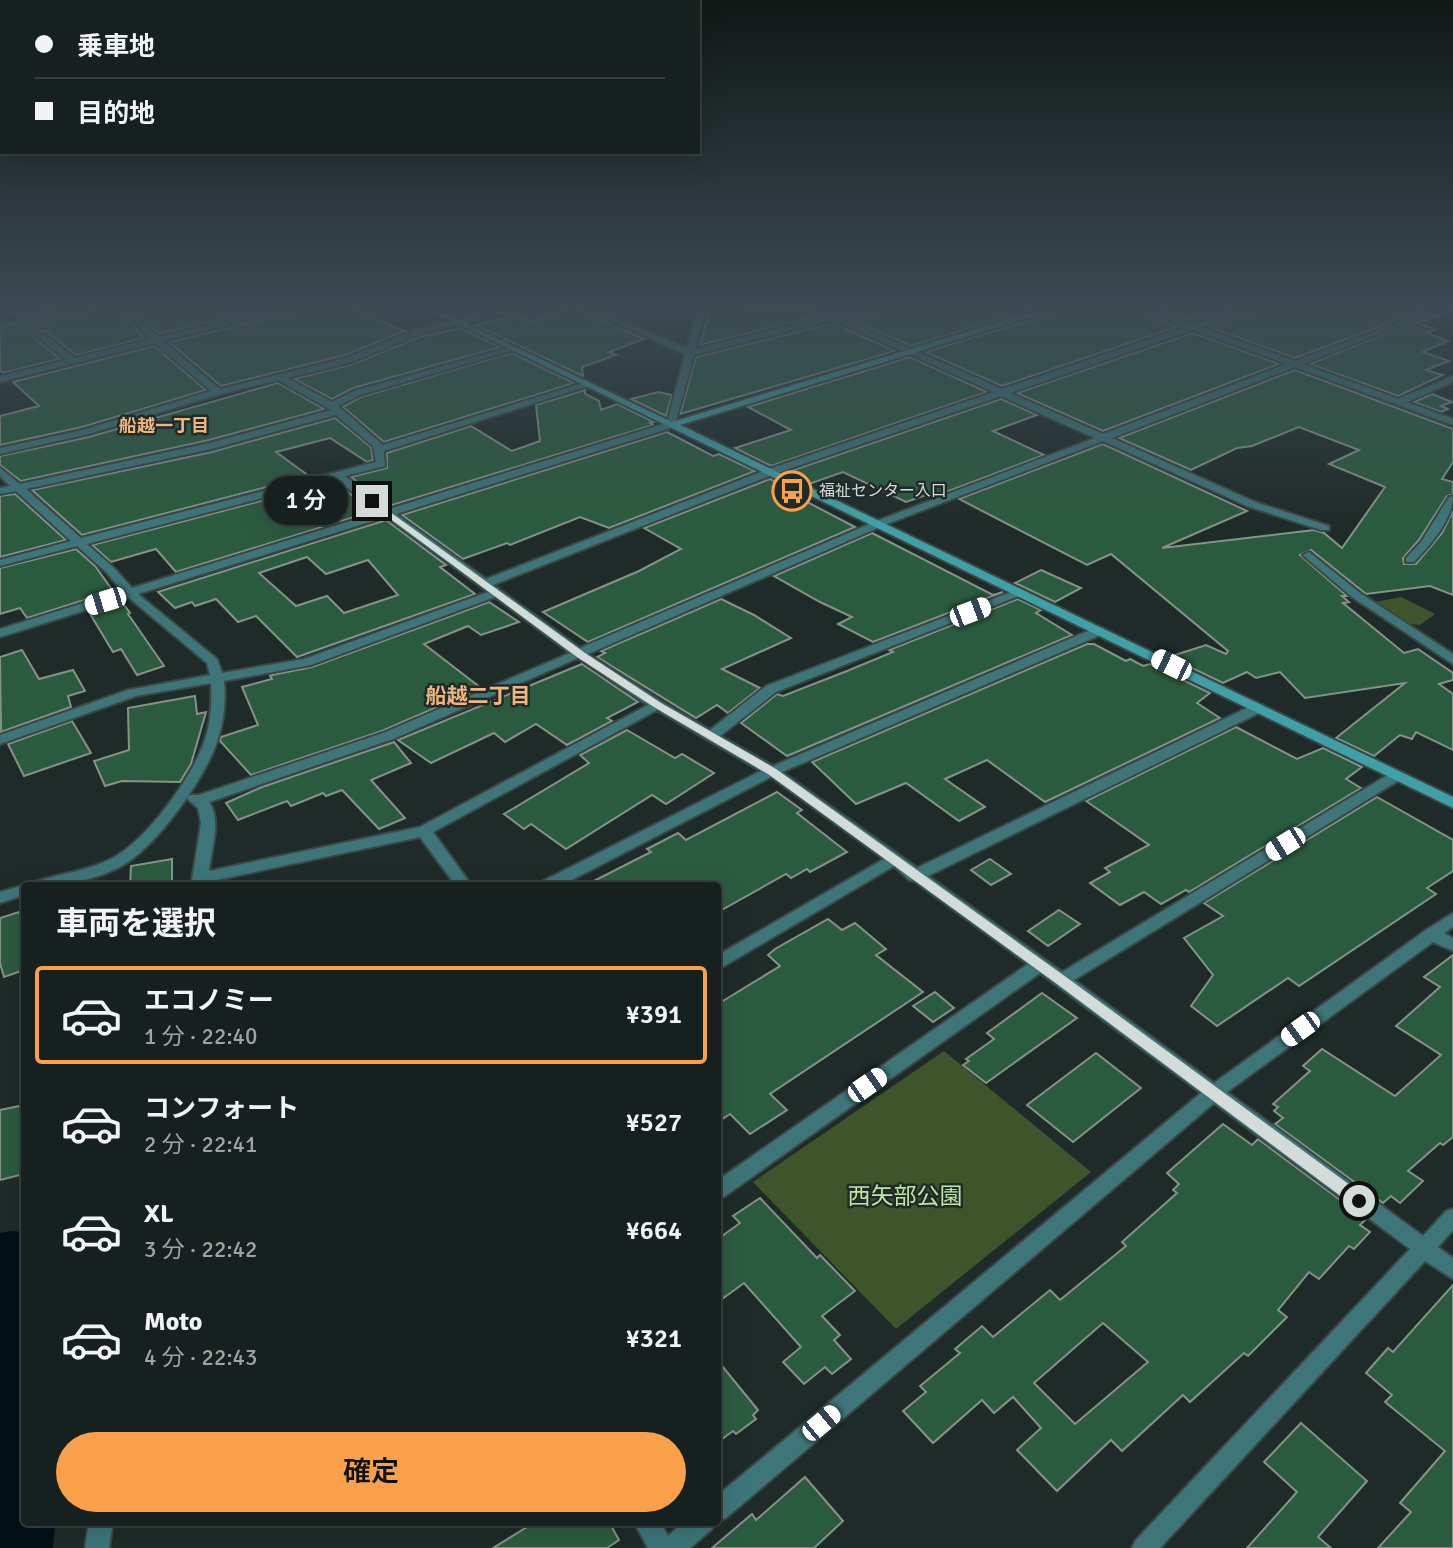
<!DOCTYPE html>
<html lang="ja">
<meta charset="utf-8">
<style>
:root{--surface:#16201e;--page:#232d2b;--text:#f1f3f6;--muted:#9ea3a4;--line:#353e3c;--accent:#f8a14a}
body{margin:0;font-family:Signika,"Noto Sans JP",sans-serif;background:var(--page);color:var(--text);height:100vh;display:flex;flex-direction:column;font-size:26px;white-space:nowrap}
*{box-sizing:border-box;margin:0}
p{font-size:23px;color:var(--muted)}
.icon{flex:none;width:38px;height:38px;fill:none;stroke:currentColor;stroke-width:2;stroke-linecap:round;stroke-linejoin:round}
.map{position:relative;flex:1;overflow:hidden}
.details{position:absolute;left:21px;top:882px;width:700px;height:644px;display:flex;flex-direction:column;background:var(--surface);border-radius:7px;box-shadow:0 7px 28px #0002,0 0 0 2px var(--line)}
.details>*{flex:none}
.hud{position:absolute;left:0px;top:0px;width:700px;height:154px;box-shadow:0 7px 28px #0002,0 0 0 2px var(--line);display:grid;align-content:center;height:154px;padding:0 35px;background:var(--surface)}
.end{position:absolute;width:32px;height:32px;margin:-16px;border:9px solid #d4dcda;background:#111;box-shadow:0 0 0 4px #111}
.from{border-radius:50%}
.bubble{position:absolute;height:49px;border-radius:24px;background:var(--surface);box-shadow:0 7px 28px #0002,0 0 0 2px var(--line);font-size:23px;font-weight:600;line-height:49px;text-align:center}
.car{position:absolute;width:21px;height:42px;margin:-21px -10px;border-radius:9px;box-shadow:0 0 5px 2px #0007;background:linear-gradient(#fff 24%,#345 0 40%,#fff 0 76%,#345 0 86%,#fff 0)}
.hud b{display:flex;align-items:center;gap:24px;height:66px;font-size:26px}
.hud b+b{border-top:2px solid var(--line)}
.hud i{width:18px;height:18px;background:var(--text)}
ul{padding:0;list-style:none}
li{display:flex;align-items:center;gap:21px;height:98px;margin:0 14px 10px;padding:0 21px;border:4px solid transparent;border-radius:7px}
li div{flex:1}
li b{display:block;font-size:26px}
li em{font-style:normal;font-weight:600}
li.current{border-color:var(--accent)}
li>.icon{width:63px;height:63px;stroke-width:1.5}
h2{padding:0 35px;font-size:32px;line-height:84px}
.cta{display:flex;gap:14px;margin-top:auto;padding:14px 35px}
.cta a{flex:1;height:80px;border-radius:42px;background:var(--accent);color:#111;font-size:28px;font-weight:600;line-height:80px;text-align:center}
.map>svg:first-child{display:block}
.green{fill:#3e552c}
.water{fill:#011017}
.building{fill:#2b5b3e;stroke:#869289;stroke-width:2;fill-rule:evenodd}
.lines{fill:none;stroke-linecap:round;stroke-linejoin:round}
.street-casing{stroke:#3b4744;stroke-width:4}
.secondary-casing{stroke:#3b4744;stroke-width:4}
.street{fill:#3d7579;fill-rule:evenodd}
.secondary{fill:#40a0a7;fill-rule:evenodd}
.route{fill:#d4dcda}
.labels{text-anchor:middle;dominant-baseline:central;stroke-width:5;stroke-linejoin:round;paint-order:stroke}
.far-poi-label{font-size:16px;fill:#d4dcda;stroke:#1e2b28;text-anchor:start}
.far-neighbourhood-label{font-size:18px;font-weight:bold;fill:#f2b57e;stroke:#1e2b28}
.neighbourhood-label{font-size:21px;font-weight:bold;fill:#f2b57e;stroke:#1e2b28}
.near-park-label{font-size:23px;fill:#bfe6a0;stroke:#1e2b28}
</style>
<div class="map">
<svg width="1453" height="1548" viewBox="0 0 1453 1548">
<rect width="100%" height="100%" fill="#1e2b28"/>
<g class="green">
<path d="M 1401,597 L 1435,614 L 1420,625 L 1409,624 L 1375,602 Z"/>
<path d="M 944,1051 L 1091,1172 L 896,1329 L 753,1182 Z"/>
</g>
<path class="water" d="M 11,1231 L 24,1232 L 24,1522 L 55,1523 L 53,1548 L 0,1548 L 0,1233 Z"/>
<g class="building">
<path d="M 7,307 L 71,307 L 18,317 Z"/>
<path d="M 91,307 L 125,307 L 122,314 L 145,338 L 76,355 L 47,332 L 39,331 L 37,340 L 60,359 L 3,373 L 0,370 L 0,332 L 90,311 Z"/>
<path d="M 139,307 L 138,307 L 274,307 L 159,334 L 136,312 Z"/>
<path d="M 298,307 L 348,307 L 405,331 L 345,355 L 221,386 L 169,342 L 295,312 Z"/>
<path d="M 882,307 L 1040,307 L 911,346 L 849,319 L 879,312 Z"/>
<path d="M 1061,307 L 1131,307 L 1177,327 L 1002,386 L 925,352 L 1058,312 Z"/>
<path d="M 1149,307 L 1242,307 L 1192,321 Z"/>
<path d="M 1259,307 L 1433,307 L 1295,358 L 1209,327 L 1256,311 Z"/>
<path d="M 1453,307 L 1453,310 L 1418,323 L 1436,329 L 1427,333 L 1448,341 L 1423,352 L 1449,361 L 1426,370 L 1443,375 L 1398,396 L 1310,364 Z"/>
<path d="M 575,308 L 644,339 L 609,352 L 616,355 L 582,367 L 583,376 L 475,325 L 517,315 L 530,321 L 535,320 Z"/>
<path d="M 710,309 L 815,311 L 821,315 L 700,345 Z"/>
<path d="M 833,323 L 895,351 L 680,414 L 696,357 Z"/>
<path d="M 460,328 L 500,347 L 353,388 L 332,399 L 294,379 L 353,364 L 419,337 Z"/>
<path d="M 1193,333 L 1279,364 L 1103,431 L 1017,393 Z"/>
<path d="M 154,346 L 206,390 L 82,427 L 0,445 L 0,416 L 39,406 L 13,382 Z"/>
<path d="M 512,353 L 574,383 L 384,442 L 343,407 L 361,397 Z"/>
<path d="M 910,357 L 987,392 L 771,466 L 735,448 L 791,430 L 748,407 Z"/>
<path d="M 1295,370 L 1453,429 L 1453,462 L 1442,479 L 1453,482 L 1453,494 L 1447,496 L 1419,540 L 1403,558 L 1404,564 L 1416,564 L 1442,533 L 1453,511 L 1453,595 L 1430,586 L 1366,594 L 1311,550 L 1300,555 L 1347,596 L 1342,596 L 1349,602 L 1343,603 L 1404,653 L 1418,649 L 1453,673 L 1453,680 L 1439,684 L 1453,694 L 1453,750 L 1416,732 L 1412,739 L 1400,735 L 1374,756 L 1336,738 L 1405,683 L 1305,698 L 1280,672 L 1256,678 L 1247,672 L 1223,683 L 1169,657 L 1206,645 L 1226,654 L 1228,651 L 1111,554 L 1087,565 L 959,499 L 1103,444 L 1247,511 L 1162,548 L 1314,530 L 1324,533 L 1342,548 L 1385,487 L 1329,464 L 1359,450 L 1299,427 L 1252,446 L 1237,448 L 1191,470 L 1119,438 Z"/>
<path d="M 278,383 L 324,409 L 209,440 L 21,481 L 0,465 L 0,456 L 89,437 Z"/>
<path d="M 585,390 L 585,394 L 599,401 L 601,410 L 617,404 L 654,422 L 650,423 L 653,425 L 389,506 L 351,477 L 387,468 L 387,453 L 471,426 L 512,451 L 540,441 L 536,405 Z"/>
<path d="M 658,392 L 672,395 L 666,416 L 631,399 Z"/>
<path d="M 1432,394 L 1452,402 L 1441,406 L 1448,409 L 1441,412 L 1414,402 Z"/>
<path d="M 1001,399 L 1037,415 L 993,431 L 1044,455 L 946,492 L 932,493 L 906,502 L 843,472 L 809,484 L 785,473 Z"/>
<path d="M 335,418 L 371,447 L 373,460 L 367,462 L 330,438 L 276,452 L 309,476 L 82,535 L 32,490 L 212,452 Z"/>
<path d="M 667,432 L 713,456 L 719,454 L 755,471 L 609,528 L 580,517 L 510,545 L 507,543 L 463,559 L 402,515 Z"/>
<path d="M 770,479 L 793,490 L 788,492 L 855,527 L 588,642 L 543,612 L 639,571 L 681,549 L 644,528 Z"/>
<path d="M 334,482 L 374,511 L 176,572 L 156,549 L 111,562 L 92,545 Z"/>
<path d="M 15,494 L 66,540 L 0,557 L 0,496 Z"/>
<path d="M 386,520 L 446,565 L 440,567 L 475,594 L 297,657 L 256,616 L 238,622 L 216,599 L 195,606 L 192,602 L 175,608 L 158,592 ZM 307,557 L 326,574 L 368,560 L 398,595 L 344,613 L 327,596 L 296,606 L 259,573 Z"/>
<path d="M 872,533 L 993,595 L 1003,592 L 873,642 L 838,624 L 852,617 L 820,602 L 774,576 Z"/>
<path d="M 76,549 L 95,566 L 113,591 L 27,618 L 20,608 L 0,614 L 0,568 Z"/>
<path d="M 1041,570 L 1081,588 L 1055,602 L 1015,583 Z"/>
<path d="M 721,599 L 754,615 L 791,638 L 722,669 L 760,688 L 728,713 L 717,705 L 696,718 L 597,657 L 605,653 L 601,651 Z"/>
<path d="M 1018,599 L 1041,610 L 1036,613 L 1072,635 L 787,756 L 741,723 L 777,694 L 783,696 L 847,671 L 893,652 L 889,650 Z"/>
<path d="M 122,602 L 130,613 L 128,614 L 164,666 L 137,675 L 121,649 L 113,652 L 89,612 Z"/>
<path d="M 489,602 L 519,622 L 481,635 L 468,626 L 424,644 L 481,688 L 382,731 L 251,775 L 220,741 L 221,737 L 258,725 L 242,687 L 272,679 L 270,676 L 272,675 L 312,667 Z"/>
<path d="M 1087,644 L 1094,644 L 1126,661 L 1130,659 L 1143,666 L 1150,664 L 1210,693 L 1197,703 L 1220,718 L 1045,802 L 987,760 L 945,779 L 985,807 L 959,821 L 906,783 L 856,804 L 812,762 Z"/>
<path d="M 22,650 L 39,679 L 73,670 L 85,691 L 68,696 L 71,707 L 1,732 L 0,657 Z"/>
<path d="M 582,664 L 638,702 L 607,718 L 612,721 L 567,745 L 536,724 L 505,742 L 494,733 L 431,763 L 398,740 Z"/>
<path d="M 195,696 L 197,714 L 206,712 L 191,764 L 180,782 L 122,781 L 105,786 L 94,761 L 129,750 L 128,708 Z"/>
<path d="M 72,721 L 91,753 L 24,776 L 8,744 Z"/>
<path d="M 1236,727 L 1297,759 L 1323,748 L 1362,767 L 1346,779 L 1361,788 L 1189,892 L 1186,890 L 1161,904 L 1144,892 L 1120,905 L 1090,883 L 1110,872 L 1105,868 L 1149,845 L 1086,801 Z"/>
<path d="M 627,730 L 675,758 L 682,754 L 714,773 L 666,804 L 652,795 L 566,849 L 531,824 L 524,829 L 504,814 L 589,763 L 580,755 Z"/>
<path d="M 394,742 L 411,763 L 371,780 L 405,818 L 379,829 L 342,790 L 326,796 L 323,793 L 291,806 L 287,801 L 238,820 L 226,803 L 262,787 Z"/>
<path d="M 777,792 L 802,810 L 797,813 L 847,852 L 810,872 L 807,869 L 791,878 L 786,874 L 718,912 L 718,886 L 584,886 L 651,852 L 647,849 L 678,833 L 686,840 Z"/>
<path d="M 1377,797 L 1453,840 L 1453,871 L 1427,888 L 1436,894 L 1299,986 L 1288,978 L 1217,1026 L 1191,1006 L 1213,975 L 1184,938 L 1223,916 L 1204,903 Z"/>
<path d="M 172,859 L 172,886 L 130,886 L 131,866 Z"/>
<path d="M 990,859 L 1011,874 L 991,885 L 971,870 Z"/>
<path d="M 1059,910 L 1080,924 L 1048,946 L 1028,931 Z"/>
<path d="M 19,912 L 24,930 L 24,970 L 4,977 L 0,963 L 0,918 Z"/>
<path d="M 828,919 L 842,930 L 855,923 L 886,949 L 876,955 L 923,992 L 770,1094 L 787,1110 L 750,1134 L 730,1114 L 718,1122 L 718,1004 L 780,966 L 768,955 L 775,949 Z"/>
<path d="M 1453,955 L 1453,1137 L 1443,1145 L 1440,1143 L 1408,1171 L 1423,1181 L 1400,1203 L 1391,1196 L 1383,1203 L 1275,1124 L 1283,1118 L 1274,1111 L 1278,1107 L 1273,1104 L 1310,1071 L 1303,1066 L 1322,1049 L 1395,1096 L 1441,1055 L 1396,1026 L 1440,987 L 1424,977 Z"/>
<path d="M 935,992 L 954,1008 L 933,1022 L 913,1006 Z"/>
<path d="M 1042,993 L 1077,1018 L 986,1083 L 963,1065 L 969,1061 L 966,1059 L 994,1039 L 987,1033 Z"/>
<path d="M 1096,1053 L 1141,1088 L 1073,1142 L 1027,1105 Z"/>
<path d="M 24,1105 L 24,1174 L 0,1180 L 0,1110 Z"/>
<path d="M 1223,1124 L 1252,1145 L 1258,1139 L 1366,1219 L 1360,1225 L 1370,1232 L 1354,1249 L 1349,1246 L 1319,1279 L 1309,1272 L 1278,1310 L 1287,1317 L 1248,1356 L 1244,1353 L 1190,1402 L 1183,1395 L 1122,1451 L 1111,1440 L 1057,1491 L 1017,1450 L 1041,1428 L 1013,1397 L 994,1413 L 982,1400 L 933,1443 L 903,1411 L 926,1392 L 920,1386 L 960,1353 L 955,1349 L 982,1326 L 993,1337 L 1050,1290 L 1060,1300 L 1126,1246 L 1122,1242 L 1177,1193 L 1173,1190 L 1179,1184 L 1167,1173 ZM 1103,1323 L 1148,1362 L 1075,1424 L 1034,1383 Z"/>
<path d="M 760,1198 L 817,1258 L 820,1255 L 855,1291 L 822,1316 L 840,1335 L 834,1340 L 851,1359 L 832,1374 L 825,1367 L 804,1384 L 783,1362 L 801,1347 L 744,1283 L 718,1302 L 718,1239 L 740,1223 L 733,1216 Z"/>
<path d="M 1453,1285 L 1453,1548 L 1378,1548 L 1411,1512 L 1400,1503 L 1445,1451 L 1385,1402 L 1392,1395 L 1366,1373 L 1388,1348 L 1393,1352 Z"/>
<path d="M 718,1361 L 758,1410 L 753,1415 L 756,1419 L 736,1434 L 733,1431 L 718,1442 Z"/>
<path d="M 1301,1423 L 1367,1481 L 1318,1537 L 1331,1548 L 1247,1548 L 1297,1492 L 1264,1462 Z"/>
<path d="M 805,1477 L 843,1521 L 814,1548 L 712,1548 L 752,1514 L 756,1520 Z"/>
<path d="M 535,1522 L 609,1522 L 619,1540 L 607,1548 L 493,1548 Z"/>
</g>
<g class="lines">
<g class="street-casing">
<g id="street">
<path d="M 81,307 L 89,308 L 0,330 L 0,324 Z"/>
<path d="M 128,307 L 136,307 L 132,312 L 158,337 L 283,307 L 295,307 L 294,309 L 163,341 L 220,389 L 346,358 L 414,330 L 505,307 L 517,307 L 516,309 L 420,334 L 352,362 L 287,378 L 332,402 L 354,391 L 514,346 L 514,350 L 360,395 L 338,406 L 383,445 L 583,383 L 591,385 L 384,451 L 385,466 L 345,476 L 389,509 L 667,423 L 685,354 L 579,307 L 589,307 L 687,348 L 698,307 L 706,307 L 695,349 L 827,316 L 814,307 L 823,307 L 835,314 L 867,307 L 879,307 L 878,309 L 841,318 L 1002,389 L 1185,327 L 1134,307 C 1156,307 1173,322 1192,324 C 1207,325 1235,307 1256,307 L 1255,309 L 1201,327 L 1295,361 L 1439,307 L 1449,307 L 1303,364 L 1398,399 L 1453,376 L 1453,382 L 1407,402 L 1453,419 L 1453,425 L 1295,367 L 1112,438 L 1255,502 L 1329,526 L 1329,530 L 1321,530 L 1247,506 L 1103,441 L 882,526 L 588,654 L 662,702 L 710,730 L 766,686 L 1016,590 L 1024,590 L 1024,594 L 776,692 L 720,736 L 773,766 L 1095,628 L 1103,628 L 1105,631 L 1103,634 L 782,772 L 917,868 L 1253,705 L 1263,705 L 1265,708 L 1263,711 L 928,876 L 1062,972 L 1391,773 L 1401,773 L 1403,776 L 1401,779 L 1074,980 L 1214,1083 L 1426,930 L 1453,913 L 1453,927 L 1444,933 L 1453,938 L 1453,951 L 1433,942 L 1227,1092 L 1423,1236 L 1446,1211 L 1453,1209 L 1453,1230 L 1438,1247 L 1453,1258 L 1453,1279 L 1425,1261 L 1160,1548 L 1132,1548 L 1136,1540 L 1410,1249 L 1214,1103 L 726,1518 L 718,1521 L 718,1495 L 1201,1093 L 1040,973 L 725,1196 L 718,1198 L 718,1180 L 1028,964 L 914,881 L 909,880 L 894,866 L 724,966 L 718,968 L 718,955 L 884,859 L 771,777 L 560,886 L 539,886 L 541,882 L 761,771 L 657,710 L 433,832 L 472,886 L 456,886 L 420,837 L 207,882 L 207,886 L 191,886 L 201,823 L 198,808 L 186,798 L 188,795 L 199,795 L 383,733 L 570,653 L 495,597 L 311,665 L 224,681 C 226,700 224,720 218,739 C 206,777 159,843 125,864 C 99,880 62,886 32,886 L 34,882 C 59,874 87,871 111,859 C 146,841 191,779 204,742 C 211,723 212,703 211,683 L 136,696 L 0,744 L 0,735 L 128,690 L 210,675 L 207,663 L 128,597 L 0,637 L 0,629 L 122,591 L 107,573 L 77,546 L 0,566 L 0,560 L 71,541 L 16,491 L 0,494 L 0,488 L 10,486 L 0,476 L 0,468 L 20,484 L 210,443 L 331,410 L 278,380 L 221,394 L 88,434 L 0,454 L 0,448 L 83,430 L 211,391 L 155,343 L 0,382 L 0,376 L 66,360 L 39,338 L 39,334 L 45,334 L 75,358 L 150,339 L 124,312 ZM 833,320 L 994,392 L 766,470 L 486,579 L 396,514 L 674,427 L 694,355 ZM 1193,330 L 1287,364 L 1103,434 L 1010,393 ZM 1001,396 L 1095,438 L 874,522 L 580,648 L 493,585 L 774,474 ZM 336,415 L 373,446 L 376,462 L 81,538 L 26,489 L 211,449 ZM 335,479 L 380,512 L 132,588 L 115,569 L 87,544 ZM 386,517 L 488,592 L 304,659 L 222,673 L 217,659 L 138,594 ZM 578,658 L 648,705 L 420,827 L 209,871 C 211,851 222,819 209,802 L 393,739 Z"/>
<path d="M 1453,496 C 1453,520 1430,545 1414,562 L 1406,562 L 1406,558 L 1421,542 L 1449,497 Z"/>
<path d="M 1309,552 L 1360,593 L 1453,654 L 1453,664 L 1352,597 L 1305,557 L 1303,555 Z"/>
<path d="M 24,885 L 27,886 L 24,886 L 24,895 L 0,903 L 0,892 Z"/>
<path d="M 89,1522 L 113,1522 L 109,1548 L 85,1548 Z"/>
<path d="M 634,1522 L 660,1522 L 668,1536 L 684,1522 L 715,1522 L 711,1530 L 690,1548 L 648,1548 Z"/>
</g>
</g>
<g class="secondary-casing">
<path id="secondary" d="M 423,307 L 432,307 L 672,422 L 1047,307 L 1058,307 L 1057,309 L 680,425 L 1453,797 L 1453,808 Z"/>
</g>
<use href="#street" class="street"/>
<use href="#secondary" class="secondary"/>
</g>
<linearGradient id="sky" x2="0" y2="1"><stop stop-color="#101816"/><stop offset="0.59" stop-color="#3b4a53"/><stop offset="1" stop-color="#3b4a53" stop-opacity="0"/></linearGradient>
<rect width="1453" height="523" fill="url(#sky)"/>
<path class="route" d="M 372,499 L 585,653 L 661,703 L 776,769 L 1066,977 L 1365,1196 L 1367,1201 L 1365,1206 L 1354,1206 L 1057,984 L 768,774 L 654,707 L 577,657 L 369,503 Z"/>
<defs>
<g id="bus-ring" transform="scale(2.0125)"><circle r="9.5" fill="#1e2b28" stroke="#f8a14a" stroke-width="1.5"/><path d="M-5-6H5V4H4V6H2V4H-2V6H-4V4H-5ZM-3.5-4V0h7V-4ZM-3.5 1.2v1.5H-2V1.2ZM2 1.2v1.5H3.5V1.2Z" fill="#f8a14a"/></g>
</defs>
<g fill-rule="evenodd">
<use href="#bus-ring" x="792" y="491"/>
</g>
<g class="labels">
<g class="far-poi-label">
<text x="819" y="491">福祉センター入口</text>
</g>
<g class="far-neighbourhood-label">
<text x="164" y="426">船越一丁目</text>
</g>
<g class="neighbourhood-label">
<text x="478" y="696">船越二丁目</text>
</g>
<g class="near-park-label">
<text x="905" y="1196">西矢部公園</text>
</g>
</g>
</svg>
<i class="end from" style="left:1359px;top:1201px"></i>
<i class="end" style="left:372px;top:501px"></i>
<div class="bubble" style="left:264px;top:476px;width:84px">1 分</div>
<i class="car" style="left:105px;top:601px;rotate:253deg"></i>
<i class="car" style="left:970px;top:612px;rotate:69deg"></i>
<i class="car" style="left:1171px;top:665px;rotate:296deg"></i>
<i class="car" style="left:1285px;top:844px;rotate:238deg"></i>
<i class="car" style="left:1300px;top:1029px;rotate:234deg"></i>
<i class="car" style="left:867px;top:1085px;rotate:55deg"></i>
<i class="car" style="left:821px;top:1423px;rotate:50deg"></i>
<div class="hud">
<b><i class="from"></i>乗車地</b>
<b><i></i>目的地</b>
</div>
<section class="details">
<h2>車両を選択</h2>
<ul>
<li class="current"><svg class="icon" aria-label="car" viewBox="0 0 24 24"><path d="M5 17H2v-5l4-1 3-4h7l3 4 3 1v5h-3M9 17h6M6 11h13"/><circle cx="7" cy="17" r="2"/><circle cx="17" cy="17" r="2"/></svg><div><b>エコノミー</b><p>1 分 · 22:40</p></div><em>¥391</em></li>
<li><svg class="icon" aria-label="car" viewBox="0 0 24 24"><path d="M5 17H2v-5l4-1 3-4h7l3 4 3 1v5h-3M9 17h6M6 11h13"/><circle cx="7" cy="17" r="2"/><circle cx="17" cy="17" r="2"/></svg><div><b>コンフォート</b><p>2 分 · 22:41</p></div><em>¥527</em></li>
<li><svg class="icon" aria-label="car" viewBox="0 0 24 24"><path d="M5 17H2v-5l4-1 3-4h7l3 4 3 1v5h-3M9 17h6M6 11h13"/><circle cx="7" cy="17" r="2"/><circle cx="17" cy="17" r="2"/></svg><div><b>XL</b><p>3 分 · 22:42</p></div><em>¥664</em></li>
<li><svg class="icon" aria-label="car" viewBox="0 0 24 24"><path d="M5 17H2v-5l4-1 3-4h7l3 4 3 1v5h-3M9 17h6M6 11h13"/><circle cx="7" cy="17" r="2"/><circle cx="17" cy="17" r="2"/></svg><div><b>Moto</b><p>4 分 · 22:43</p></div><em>¥321</em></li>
</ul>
<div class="cta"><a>確定</a></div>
</section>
</div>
